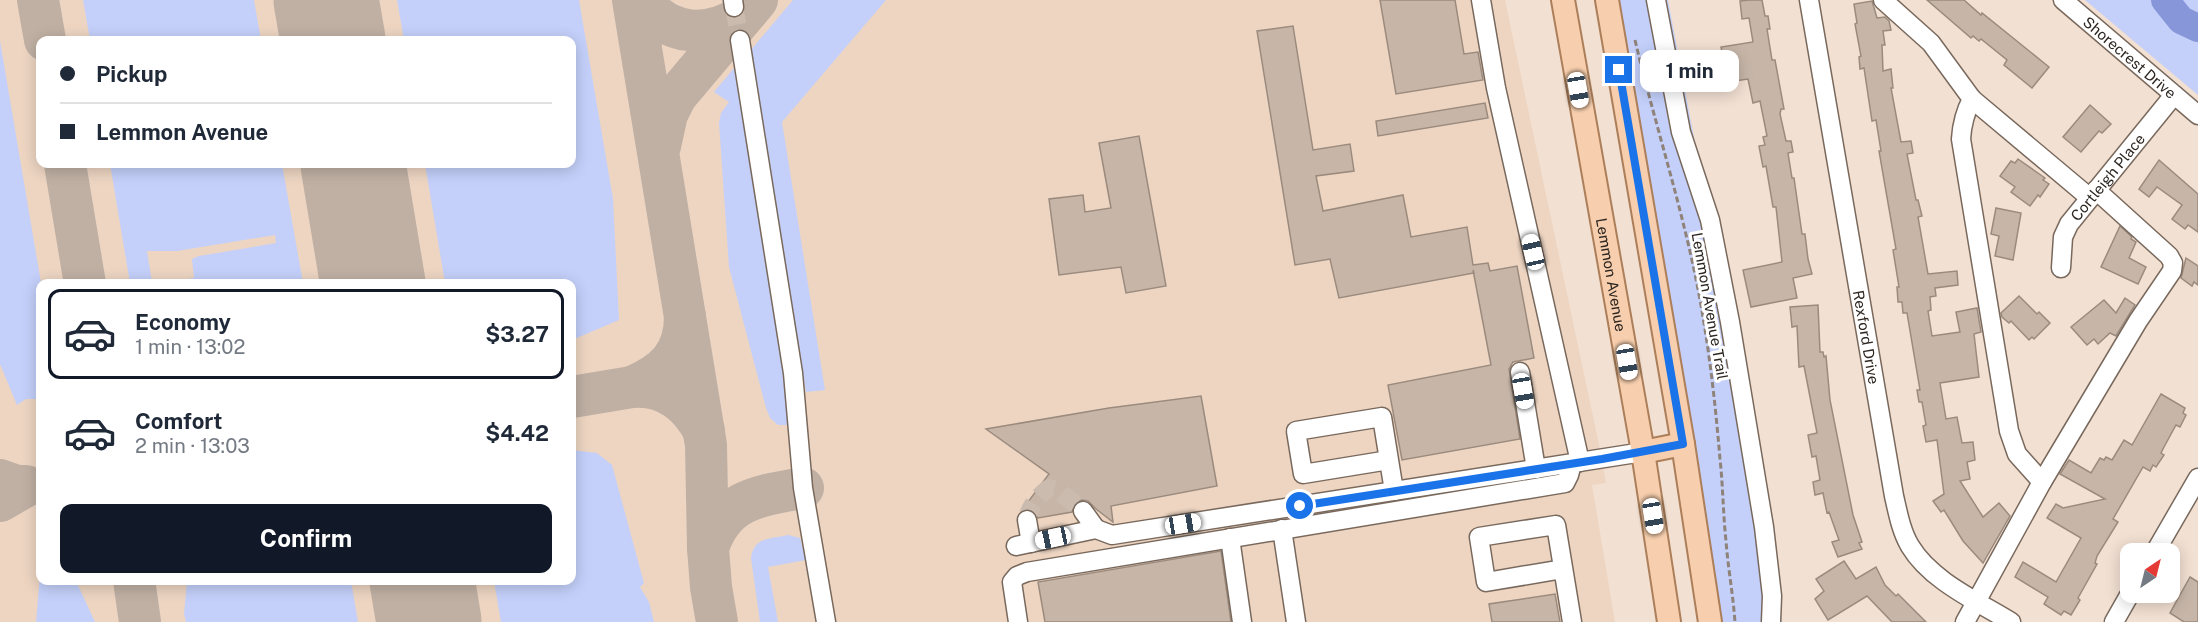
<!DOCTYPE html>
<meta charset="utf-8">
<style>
:root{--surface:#fff;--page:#f2f2f3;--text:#1f2937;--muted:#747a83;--line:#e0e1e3;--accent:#111827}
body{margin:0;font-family:"Public Sans",sans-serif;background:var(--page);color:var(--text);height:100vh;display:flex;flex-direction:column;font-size:22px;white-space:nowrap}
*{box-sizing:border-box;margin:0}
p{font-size:20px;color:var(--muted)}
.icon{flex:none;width:33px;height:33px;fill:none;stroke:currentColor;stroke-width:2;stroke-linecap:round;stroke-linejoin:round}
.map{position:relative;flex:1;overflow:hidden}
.sheet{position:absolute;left:36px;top:279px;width:540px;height:306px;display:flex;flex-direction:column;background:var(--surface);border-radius:12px;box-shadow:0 3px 15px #0003}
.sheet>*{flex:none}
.guide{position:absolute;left:36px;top:36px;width:540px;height:132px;border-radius:12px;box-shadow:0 3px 15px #0003;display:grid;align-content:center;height:132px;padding:0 24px;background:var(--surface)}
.needle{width:39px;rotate:35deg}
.fabs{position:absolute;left:2120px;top:543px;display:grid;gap:12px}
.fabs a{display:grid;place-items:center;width:60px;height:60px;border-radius:12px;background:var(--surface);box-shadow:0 3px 15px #0003;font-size:30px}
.end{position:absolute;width:27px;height:27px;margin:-14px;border:8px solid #1a73e8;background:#fff;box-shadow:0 0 0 3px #fff}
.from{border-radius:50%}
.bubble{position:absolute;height:42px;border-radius:12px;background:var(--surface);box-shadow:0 3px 15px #0003;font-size:20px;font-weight:700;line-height:42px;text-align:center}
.car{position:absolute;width:18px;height:36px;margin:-18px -9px;border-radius:8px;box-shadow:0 0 4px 2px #0007;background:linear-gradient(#fff 24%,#345 0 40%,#fff 0 76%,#345 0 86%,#fff 0)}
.guide b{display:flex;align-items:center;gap:21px;height:57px;font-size:22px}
.guide b+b{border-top:2px solid var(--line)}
.guide i{width:15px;height:15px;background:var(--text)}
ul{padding:10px 0 0;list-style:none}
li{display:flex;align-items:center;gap:18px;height:90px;margin:0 12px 9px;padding:0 12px;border:3px solid transparent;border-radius:12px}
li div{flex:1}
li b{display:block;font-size:22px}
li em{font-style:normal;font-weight:700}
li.active{border-color:var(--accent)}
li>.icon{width:54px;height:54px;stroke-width:1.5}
.action{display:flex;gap:12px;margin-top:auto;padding:12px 24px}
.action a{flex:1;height:69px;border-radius:12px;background:var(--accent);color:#fff;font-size:24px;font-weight:700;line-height:69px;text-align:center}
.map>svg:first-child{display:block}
.built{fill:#edd5c2;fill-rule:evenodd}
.green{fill:#c4d0fa}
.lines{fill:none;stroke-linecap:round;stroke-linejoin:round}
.river{stroke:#8696d8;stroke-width:28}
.taxiway{stroke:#c0b0a4;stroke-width:42}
.runway{stroke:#c0b0a4;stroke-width:105}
.building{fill:#c7b6a8;stroke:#9b8b7e;stroke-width:1.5}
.minor-tunnel{stroke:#cbbbaf;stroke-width:18;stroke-dasharray:18 9;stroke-linecap:butt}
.minor-casing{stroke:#79695d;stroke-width:21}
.major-casing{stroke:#ac7f5a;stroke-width:26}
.path{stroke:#8e8279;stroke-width:3;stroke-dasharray:6 3;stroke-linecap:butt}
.minor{stroke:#fff;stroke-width:18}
.major{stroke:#f7cfae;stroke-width:22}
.route{stroke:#1a73e8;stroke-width:8}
.labels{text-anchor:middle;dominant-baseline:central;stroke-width:6;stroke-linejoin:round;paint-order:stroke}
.street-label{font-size:15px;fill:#2d2621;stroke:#fff}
</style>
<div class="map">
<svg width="2198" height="622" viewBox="0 0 2198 622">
<rect width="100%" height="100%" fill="#f2e0d2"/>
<path class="built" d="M 0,0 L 1505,0 L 1602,459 L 1606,483 L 1592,485 L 1615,622 L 0,622 ZM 40,40 L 572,40 L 572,164 L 40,164 ZM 40,284 L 572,284 L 572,580 L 40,580 Z"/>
<g class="green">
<path d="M 83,0 L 254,0 L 261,40 L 90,40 Z"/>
<path d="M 397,0 L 579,0 L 613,199 L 619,320 L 572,340 L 572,284 L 445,283 L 425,164 L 572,164 L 572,40 L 404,40 Z"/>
<path d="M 793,0 L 886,0 L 782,122 L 825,390 L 806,392 L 749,52 Z"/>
<path d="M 1618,0 L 1668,0 L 1748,424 L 1782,622 L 1721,622 Z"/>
<path d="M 2085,0 L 2198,0 L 2198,95 Z"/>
<path d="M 0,41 L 41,283 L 40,399 L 26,399 L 17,405 L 0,364 Z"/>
<path d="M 734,68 L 762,228 L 791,425 L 778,425 L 770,418 L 766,408 L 729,267 L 719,123 L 721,113 L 729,102 L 714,92 Z"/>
<path d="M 110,164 L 282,164 L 303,283 L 179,283 L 182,280 L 194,278 L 192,259 L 199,256 L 276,243 L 275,235 L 177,251 L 147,251 L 152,283 L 130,283 Z"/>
<path d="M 572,450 L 597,453 L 612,465 L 644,583 L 640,587 L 649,602 L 654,622 L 501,622 L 494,581 L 572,580 Z"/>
<path d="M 788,535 L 800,538 L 806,560 L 768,567 L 778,622 L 760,622 L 751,558 C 754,537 770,539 788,535 Z"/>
<path d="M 40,575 L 40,580 L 76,581 L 95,622 L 36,622 Z"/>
<path d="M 187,581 L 351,581 L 358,622 L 186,622 L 184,614 Z"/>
</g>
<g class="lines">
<path class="river" d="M 2165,0 L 2181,20 L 2198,28"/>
<g class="taxiway">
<path d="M 38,0 L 45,40"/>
<path d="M 633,0 L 706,445 L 708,548 L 711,587 L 717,622"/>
<path d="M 641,0 C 668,37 709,39 745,14"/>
<path d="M 660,146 L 667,114 L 676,96 L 757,0"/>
<path d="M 65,164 L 85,284"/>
<path d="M 685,316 C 685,355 665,373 632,387 C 666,384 689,403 704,431"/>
<path d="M 572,397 L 632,387"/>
<path d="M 0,480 L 17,486 L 26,486 L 0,501"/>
<path d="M 708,548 C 724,499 758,496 803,488"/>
<path d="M 134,580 L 140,622"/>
<path d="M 420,580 L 420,584"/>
</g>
<g class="runway">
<path d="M 326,0 L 333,40"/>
<path d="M 353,164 L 373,284"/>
<path d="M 422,580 L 429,622"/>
</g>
</g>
<g class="building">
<path d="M 1380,0 L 1455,0 L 1464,54 L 1478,52 L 1483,80 L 1396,94 Z"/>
<path d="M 1749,0 L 1762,0 L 1765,16 L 1768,16 L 1770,29 L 1767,29 L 1772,60 L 1775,60 L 1784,109 L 1781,109 L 1780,114 L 1786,141 L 1791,141 L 1793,152 L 1788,153 L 1792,178 L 1794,178 L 1802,234 L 1805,234 L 1808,259 L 1812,274 L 1793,278 L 1797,298 L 1751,307 L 1743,270 L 1782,262 L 1776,207 L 1773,207 L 1766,166 L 1763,167 L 1759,146 L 1765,145 L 1763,137 L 1767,136 L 1760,101 L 1753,103 L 1748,79 L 1728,82 L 1721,47 L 1753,42 L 1749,18 L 1742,19 L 1740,1 Z"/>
<path d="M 1927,0 L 1964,0 L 1981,15 L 1982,13 L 2049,67 L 2032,88 L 2004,65 L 2007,60 L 1981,39 L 1979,41 L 1973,36 L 1971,38 Z"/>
<path d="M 1872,1 L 1877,18 L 1885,17 L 1889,21 L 1891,30 L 1883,31 L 1885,45 L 1882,45 L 1883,71 L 1891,69 L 1893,88 L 1891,88 L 1901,142 L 1911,141 L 1913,153 L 1907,154 L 1916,200 L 1918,200 L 1922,216 L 1918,217 L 1928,274 L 1957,271 L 1958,285 L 1935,288 L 1936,296 L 1930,297 L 1931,310 L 1928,311 L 1932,336 L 1960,332 L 1956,312 L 1977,308 L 1981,332 L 1974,334 L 1979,377 L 1940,383 L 1946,419 L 1957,417 L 1962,443 L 1973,442 L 1975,460 L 1967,462 L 1970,479 L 1960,481 L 1983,517 L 1999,503 L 2010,516 L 1983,563 L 1963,541 L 1944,510 L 1941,512 L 1933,501 L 1944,494 L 1937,440 L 1926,442 L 1923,426 L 1926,425 L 1922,402 L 1919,402 L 1917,390 L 1920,390 L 1907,313 L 1903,313 L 1902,302 L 1898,302 L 1897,287 L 1899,287 L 1893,250 L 1896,249 L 1879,151 L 1881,151 L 1876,120 L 1872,121 L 1864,68 L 1860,69 L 1859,57 L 1861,56 L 1855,24 L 1857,23 L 1854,4 Z"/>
<path d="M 1293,26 L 1313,150 L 1350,144 L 1354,171 L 1316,176 L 1323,211 L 1403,195 L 1411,237 L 1467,227 L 1473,265 L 1488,263 L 1490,271 L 1517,266 L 1534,358 L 1513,362 L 1509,369 L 1520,439 L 1402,460 L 1388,385 L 1491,365 L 1473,270 L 1474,273 L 1339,298 L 1330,259 L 1295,265 L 1257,31 Z"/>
<path d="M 1485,103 L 1488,118 L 1378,136 L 1376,121 Z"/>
<path d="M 2090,105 L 2111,124 L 2102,133 L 2099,131 L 2081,152 L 2063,137 Z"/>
<path d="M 1139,136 L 1166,286 L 1126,293 L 1121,267 L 1059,275 L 1049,199 L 1083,195 L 1085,212 L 1111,208 L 1099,143 Z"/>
<path d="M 2018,159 L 2045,178 L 2043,180 L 2049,184 L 2040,197 L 2038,195 L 2030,206 L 2011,192 L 2015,187 L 2000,176 L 2011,161 L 2015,163 Z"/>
<path d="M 2159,160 L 2198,194 L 2198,232 L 2188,225 L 2185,229 L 2172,219 L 2182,205 L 2157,187 L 2149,197 L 2139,189 Z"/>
<path d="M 1996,208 L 2021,213 L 2013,260 L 1995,256 L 1999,236 L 1991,234 Z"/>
<path d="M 2120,226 L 2132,237 L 2131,239 L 2136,242 L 2129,258 L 2146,267 L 2138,284 L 2101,267 Z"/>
<path d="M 2186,258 L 2198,266 L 2198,285 L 2194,282 L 2192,286 L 2181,278 Z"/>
<path d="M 2019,296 L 2037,314 L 2039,312 L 2050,323 L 2034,339 L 2032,337 L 2029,340 L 2011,321 L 2009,323 L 2002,317 L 2001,313 Z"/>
<path d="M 2125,298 L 2135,305 L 2116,336 L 2110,333 L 2098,344 L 2094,339 L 2087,345 L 2071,327 L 2104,300 L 2116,313 Z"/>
<path d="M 1818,305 L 1820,352 L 1823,352 L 1824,357 L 1826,356 L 1830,400 L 1853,515 L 1862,542 L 1859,543 L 1862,549 L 1838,557 L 1832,542 L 1839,540 L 1829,512 L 1827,513 L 1823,493 L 1815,495 L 1813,482 L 1820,480 L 1816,456 L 1812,457 L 1808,435 L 1817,433 L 1804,366 L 1799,367 L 1797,326 L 1792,327 L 1790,307 Z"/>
<path d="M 2161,394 L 2185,408 L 2183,413 L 2186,415 L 2180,427 L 2176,425 L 2164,447 L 2161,453 L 2164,455 L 2156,467 L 2153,465 L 2150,471 L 2143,467 L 2113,519 L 2118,522 L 2097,556 L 2095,563 L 2097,564 L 2078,598 L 2080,600 L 2071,615 L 2064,611 L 2061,615 L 2044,604 L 2048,597 L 2015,577 L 2023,562 L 2056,582 L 2081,538 L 2047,518 L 2056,504 L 2063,508 L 2105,499 L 2060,474 L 2069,460 L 2091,473 L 2100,458 L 2104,460 L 2106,457 L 2112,460 L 2124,440 L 2132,445 Z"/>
<path d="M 1201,396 L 1217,486 L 1111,506 L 1113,522 L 1096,509 L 1088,501 L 1082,500 L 1076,502 L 1072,512 L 1038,518 L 1031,510 L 1022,510 L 1049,474 L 986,429 L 1109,408 Z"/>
<path d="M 1221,551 L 1231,622 L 1045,622 L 1038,582 Z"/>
<path d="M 1844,561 L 1856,579 L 1876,567 L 1885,585 L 1896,596 L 1898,594 L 1926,622 L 1892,622 L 1867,596 L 1828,620 L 1815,599 L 1824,591 L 1816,579 Z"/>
<path d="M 2190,577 L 2198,582 L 2198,622 L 2184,622 L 2170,613 Z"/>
<path d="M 1555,594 L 1560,622 L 1492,622 L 1489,604 Z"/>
</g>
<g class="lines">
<g class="minor-tunnel">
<path d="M 734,7 L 740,40"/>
<path d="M 1027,520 C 1028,508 1039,495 1049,488 L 1059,491 L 1083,511"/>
</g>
<g class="minor-casing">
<g id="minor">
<path d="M 733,0 L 734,7"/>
<path d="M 1481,0 L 1496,88 L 1580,462"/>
<path d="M 1656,0 L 1681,132 L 1710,220 L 1730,322 L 1764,527 L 1772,596 L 1771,622"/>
<path id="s1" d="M 1809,0 L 1894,496 C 1898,513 1901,531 1910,546 C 1931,581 1977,601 2011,622"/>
<path d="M 1883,0 L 1931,43 L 1972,99 C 1965,112 1962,123 1961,139 L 2009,431 L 2017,454 L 2042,482 L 1965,622"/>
<path id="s2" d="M 2063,0 L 2198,115"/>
<path d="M 740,40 L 793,373 L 803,488 L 826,622"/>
<path d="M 1972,99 L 2090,198"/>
<path id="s3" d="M 2061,268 L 2063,237 L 2069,224 L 2174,95"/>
<path d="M 1520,372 L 1536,469"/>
<path d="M 1389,460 L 1303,474 L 1296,431 L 1382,417 L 1394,491"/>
<path d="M 2042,482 L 2138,321 L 2172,271 L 2173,263 L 2169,256 L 2096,190"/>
<path d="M 1083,511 L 1096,529"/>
<path d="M 1027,520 L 1031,543"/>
<path d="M 1282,529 L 1296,622"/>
<path d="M 1230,538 L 1242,622"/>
<path d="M 1016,546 L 1096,529 L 1112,535 L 1643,452"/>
<path d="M 2154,554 L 2198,478"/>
<path d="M 1563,569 L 1486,582 L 1479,537 L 1556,525 L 1572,622"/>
<path d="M 1018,622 L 1012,582 L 1017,576 L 1027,572 L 1565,483 L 1569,475 L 1572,464"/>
<path d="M 2114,622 L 2131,592"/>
</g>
</g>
<g class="major-casing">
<g id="major">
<path id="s4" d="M 1563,0 L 1643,452 L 1669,622"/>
<path d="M 1607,0 L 1683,444 L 1710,622"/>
<path d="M 1643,452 L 1683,444"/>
</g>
</g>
<path class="path" d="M 1635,40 C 1651,108 1672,175 1688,243 C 1705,313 1714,387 1720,459 C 1723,486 1723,513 1726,541 C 1728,568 1733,594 1735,622"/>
<use href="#minor" class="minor"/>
<use href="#major" class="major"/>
</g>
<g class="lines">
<path class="route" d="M 1300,506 L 1602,459 L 1683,444 L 1619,70"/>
</g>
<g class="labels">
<g class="street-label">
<text stroke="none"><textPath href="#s2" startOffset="88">Shorecrest Drive</textPath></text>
<text stroke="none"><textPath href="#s3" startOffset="106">Cortleigh Place</textPath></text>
<text stroke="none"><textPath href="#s4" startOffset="279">Lemmon Avenue</textPath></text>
<text transform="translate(1710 306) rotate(80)">Lemmon Avenue Trail</text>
<text stroke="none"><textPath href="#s1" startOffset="342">Rexford Drive</textPath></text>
</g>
</g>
</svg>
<div class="fabs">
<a><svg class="needle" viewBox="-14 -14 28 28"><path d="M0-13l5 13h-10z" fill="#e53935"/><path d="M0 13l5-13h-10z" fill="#747a83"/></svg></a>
</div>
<i class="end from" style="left:1300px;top:506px"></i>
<i class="end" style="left:1619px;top:70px"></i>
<div class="bubble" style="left:1640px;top:50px;width:99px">1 min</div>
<i class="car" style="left:1578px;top:90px;rotate:170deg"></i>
<i class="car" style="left:1533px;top:252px;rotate:347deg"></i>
<i class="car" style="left:1627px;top:362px;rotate:170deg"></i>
<i class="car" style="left:1523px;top:391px;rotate:170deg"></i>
<i class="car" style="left:1653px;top:516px;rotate:171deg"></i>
<i class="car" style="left:1183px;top:524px;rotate:81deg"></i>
<i class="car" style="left:1053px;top:538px;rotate:258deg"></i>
<div class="guide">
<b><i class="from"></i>Pickup</b>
<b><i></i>Lemmon Avenue</b>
</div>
<section class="sheet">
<ul>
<li class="active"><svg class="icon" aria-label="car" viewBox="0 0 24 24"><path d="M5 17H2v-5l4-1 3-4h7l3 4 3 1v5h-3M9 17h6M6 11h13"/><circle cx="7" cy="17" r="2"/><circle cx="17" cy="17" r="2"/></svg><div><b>Economy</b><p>1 min · 13:02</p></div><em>$3.27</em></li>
<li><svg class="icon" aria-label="car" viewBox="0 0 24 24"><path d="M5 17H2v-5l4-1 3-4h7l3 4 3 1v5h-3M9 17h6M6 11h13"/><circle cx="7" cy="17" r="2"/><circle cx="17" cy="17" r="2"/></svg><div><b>Comfort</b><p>2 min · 13:03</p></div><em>$4.42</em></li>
</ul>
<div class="action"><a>Confirm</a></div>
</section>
</div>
